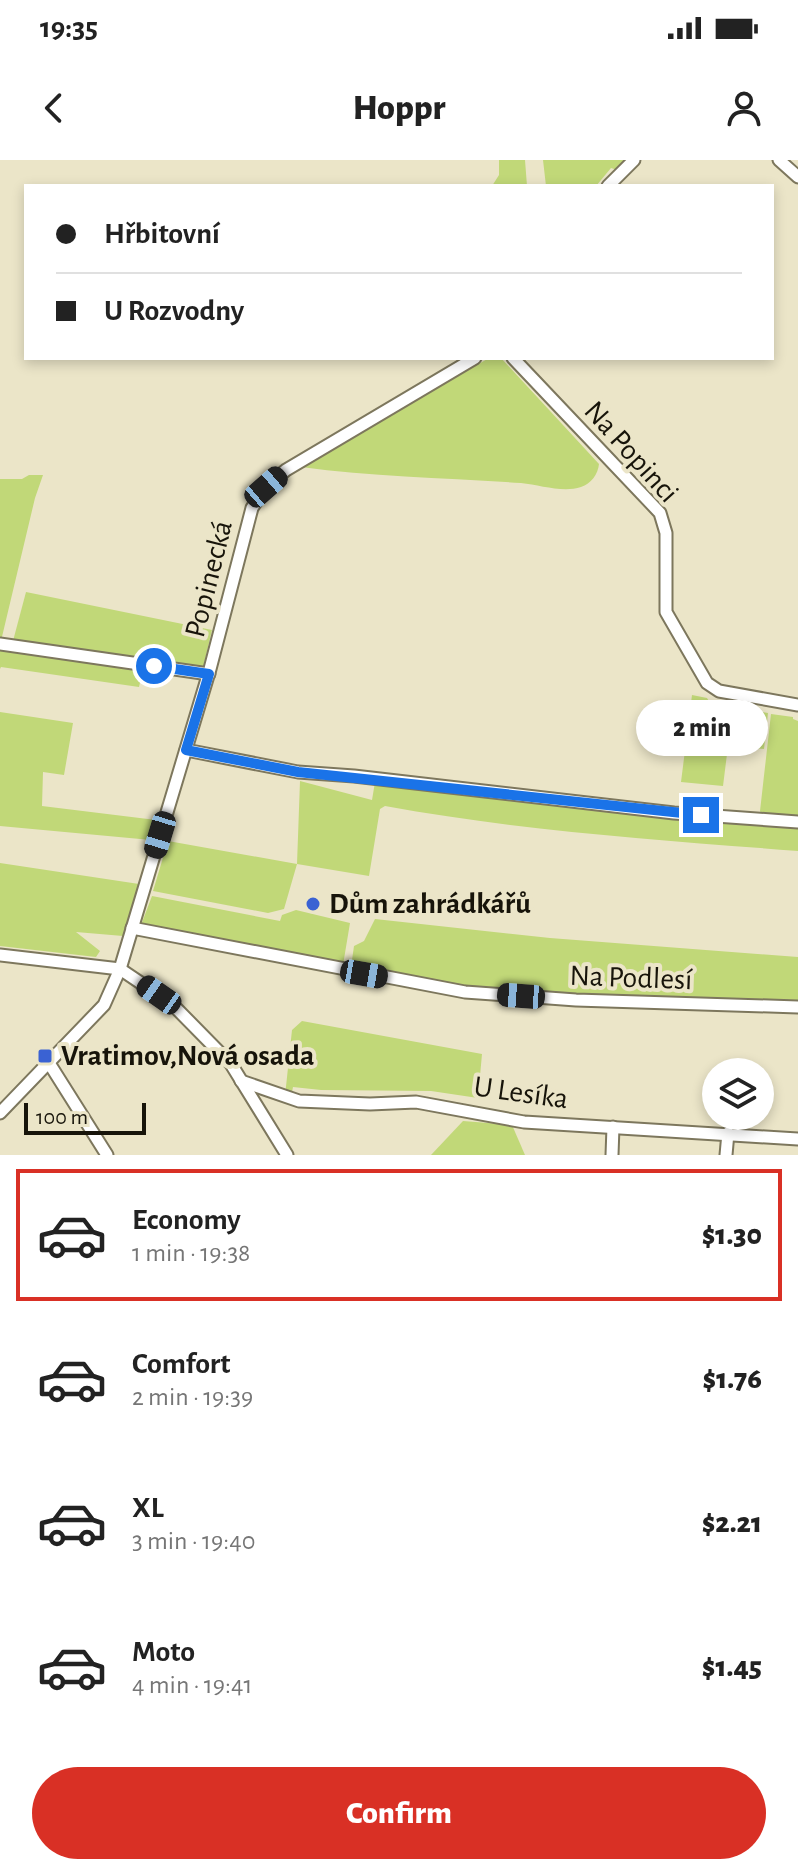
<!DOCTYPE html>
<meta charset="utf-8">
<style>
:root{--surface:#fff;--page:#f2f2f2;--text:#222;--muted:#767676;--line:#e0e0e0;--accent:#d93025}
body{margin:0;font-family:"Alegreya Sans",sans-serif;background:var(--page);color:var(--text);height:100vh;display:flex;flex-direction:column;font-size:30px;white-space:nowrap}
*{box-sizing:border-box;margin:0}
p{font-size:26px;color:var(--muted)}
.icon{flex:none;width:44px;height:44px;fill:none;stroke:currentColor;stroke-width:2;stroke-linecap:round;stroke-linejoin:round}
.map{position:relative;height:995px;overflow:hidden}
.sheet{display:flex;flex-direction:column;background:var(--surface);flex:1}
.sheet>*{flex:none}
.hud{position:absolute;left:24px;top:24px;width:750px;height:176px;border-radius:0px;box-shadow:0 4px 12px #0003;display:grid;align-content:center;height:176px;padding:0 32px;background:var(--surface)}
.fabs{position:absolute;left:702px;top:898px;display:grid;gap:16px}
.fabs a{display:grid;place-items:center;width:72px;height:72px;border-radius:50%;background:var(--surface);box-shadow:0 4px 12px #0003;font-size:40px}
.scale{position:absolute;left:24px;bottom:20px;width:122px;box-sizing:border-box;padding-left:8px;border:4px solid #17140a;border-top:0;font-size:22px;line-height:28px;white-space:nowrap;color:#17140a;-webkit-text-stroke:6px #ebe5c8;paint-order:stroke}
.end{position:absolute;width:36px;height:36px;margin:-18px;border:10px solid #1a73e8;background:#fff;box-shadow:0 0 0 4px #fff}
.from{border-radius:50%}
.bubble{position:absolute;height:56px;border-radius:28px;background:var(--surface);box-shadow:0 4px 12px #0003;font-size:26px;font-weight:800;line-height:56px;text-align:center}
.car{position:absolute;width:24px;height:48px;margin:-24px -12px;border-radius:10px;box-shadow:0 0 6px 2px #0007;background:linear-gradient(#222 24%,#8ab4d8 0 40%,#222 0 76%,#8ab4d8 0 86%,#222 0)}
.hud b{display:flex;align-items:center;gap:28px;height:76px;font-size:30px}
.hud b+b{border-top:2px solid var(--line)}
.hud i{width:20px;height:20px;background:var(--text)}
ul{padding:14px 0 0;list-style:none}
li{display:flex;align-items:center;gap:24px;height:132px;margin:0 16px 12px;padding:0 16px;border:4px solid transparent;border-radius:0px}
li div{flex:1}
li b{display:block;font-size:30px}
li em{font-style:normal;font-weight:800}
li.on{border-color:var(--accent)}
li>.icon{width:72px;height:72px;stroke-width:1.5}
.action{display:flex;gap:16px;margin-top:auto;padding:16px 32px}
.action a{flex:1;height:92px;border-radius:48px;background:var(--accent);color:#fff;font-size:32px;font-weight:800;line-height:92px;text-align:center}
.status{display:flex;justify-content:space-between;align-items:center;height:56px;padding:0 40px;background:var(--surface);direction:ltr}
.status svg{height:22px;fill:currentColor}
header{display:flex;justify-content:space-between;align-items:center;height:104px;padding:0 32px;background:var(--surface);font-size:36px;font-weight:800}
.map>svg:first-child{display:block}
.green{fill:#c1d878}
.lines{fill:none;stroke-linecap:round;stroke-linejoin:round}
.minor-casing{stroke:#7d775d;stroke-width:15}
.minor{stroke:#fff;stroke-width:11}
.route{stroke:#1a73e8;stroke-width:10}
.poi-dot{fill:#3a62d3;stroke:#ebe5c8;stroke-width:3}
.labels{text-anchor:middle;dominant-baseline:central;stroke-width:8;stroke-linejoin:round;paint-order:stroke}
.street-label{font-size:30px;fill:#17140a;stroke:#ebe5c8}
.poi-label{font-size:30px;font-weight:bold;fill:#17140a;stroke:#ebe5c8;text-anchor:start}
</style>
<div class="status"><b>19:35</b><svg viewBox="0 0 49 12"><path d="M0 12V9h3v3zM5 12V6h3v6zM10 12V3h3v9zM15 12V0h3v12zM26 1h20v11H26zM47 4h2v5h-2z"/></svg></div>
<header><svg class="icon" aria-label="back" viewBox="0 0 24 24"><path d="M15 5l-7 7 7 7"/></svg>Hoppr<svg class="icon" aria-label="person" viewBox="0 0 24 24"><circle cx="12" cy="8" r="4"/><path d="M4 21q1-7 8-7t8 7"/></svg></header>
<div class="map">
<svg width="798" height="995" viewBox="0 0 798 995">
<rect width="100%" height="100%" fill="#ebe5c8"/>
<g class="green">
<path d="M 499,0 L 525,0 L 527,26 L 492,26 L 499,15 Z"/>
<path d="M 543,0 L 627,0 L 617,10 L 611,8 L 596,26 L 546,26 Z"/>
<path d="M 489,198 L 501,198 L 599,304 C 598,314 591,324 581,327 C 563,333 540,325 521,323 C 447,318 374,317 301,307 Z"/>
<path d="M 29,315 L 43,315 L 35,338 L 1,481 L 144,505 L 139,527 L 1,507 L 0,509 L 0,319 L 22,319 Z"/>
<path d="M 26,432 L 212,470 L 203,508 L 13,481 Z"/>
<path d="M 692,535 L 707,538 L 710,543 L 768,553 L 764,589 L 728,586 L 723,626 L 681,622 Z"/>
<path d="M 0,552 L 73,563 L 64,615 L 43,612 L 42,646 L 156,660 L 151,680 L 0,666 Z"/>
<path d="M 771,554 L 793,557 L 793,559 L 798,561 L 798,659 L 763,657 L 760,651 Z"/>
<path d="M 300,621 L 372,640 L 375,622 L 798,665 L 798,691 C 660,680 521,671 385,646 L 380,649 L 369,716 L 297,704 L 284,749 L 268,753 L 153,731 L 168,681 L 297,704 Z"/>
<path d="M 0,703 L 139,724 L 123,776 L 76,772 L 100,791 L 96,797 L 0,786 Z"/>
<path d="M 152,736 L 280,761 L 282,755 L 296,750 L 350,763 L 343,805 L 141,765 Z"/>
<path d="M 375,759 L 550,778 L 798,797 L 798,846 L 608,838 L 471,828 L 351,807 L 354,786 L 364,781 Z"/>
<path d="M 302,861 L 482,894 L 478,938 L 431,931 L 321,930 L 293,927 L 291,937 L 285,936 L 292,870 Z"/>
<path d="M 463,961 L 512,965 L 525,995 L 431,995 Z"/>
</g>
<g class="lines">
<g class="minor-casing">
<g id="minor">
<path d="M 779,0 L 798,17"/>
<path d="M 608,26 L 634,0"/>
<path d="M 513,198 L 660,353 L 666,373 L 666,452 L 707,523 L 719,531 L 798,545"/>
<path d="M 0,484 L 209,514"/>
<path d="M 186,590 L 298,612 L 354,616 L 674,653 L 798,662"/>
<path d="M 132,768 L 465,832 L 576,840 L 798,847"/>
<path d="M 0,795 L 120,809 L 172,844 L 231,904 L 287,995"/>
<path d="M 49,903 L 107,995"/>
<path d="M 241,921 L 299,941 L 370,944 L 416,942 L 524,962 L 798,979"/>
<path d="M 0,953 L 104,845 L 120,809 L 210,509 L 252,348 L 266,327 L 286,310 L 475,198"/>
<path d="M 612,995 L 613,967"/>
<path d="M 726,995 L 728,973"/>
</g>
</g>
<use href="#minor" class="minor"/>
</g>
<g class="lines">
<path class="route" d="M 154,506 L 209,514 L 186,590 L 298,612 L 701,655"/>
</g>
<g class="poi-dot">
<circle cx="313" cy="744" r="8"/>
<rect x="37" y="888" width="16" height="16" rx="4"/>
</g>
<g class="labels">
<g class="street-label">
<text transform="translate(631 292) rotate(48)">Na Popinci</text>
<text transform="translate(209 419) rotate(-76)">Popinecká</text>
<text transform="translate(631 818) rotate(2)">Na Podlesí</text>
<text transform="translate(521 933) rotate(8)">U Lesíka</text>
</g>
<g class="poi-label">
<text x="329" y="744">Dům zahrádkářů</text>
<text x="61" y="896">Vratimov,Nová osada</text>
</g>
</g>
</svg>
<div class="fabs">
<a><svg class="icon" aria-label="layers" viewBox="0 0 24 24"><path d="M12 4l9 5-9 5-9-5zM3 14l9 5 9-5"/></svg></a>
</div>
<div class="scale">100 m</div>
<i class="end from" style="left:154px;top:506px"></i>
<i class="end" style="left:701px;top:655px"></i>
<div class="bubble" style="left:636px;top:540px;width:132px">2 min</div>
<i class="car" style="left:266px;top:327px;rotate:49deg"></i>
<i class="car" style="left:160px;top:675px;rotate:197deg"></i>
<i class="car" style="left:364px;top:814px;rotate:100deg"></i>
<i class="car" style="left:159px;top:835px;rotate:305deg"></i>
<i class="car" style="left:521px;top:836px;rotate:274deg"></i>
<div class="hud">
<b><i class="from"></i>Hřbitovní</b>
<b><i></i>U Rozvodny</b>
</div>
</div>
<section class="sheet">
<ul>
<li class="on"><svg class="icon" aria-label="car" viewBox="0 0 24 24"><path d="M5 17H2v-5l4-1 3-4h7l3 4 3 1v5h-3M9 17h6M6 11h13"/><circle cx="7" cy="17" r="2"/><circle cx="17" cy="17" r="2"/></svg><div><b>Economy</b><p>1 min · 19:38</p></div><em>$1.30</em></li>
<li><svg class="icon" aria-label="car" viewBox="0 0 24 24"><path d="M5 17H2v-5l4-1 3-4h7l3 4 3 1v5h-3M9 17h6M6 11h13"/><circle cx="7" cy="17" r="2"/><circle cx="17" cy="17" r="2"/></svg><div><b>Comfort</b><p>2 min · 19:39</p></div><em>$1.76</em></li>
<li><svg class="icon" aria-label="car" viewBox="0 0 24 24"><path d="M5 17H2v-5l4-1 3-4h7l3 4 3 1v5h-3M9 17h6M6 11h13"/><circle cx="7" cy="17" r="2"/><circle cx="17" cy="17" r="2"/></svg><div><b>XL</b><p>3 min · 19:40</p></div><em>$2.21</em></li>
<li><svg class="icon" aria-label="car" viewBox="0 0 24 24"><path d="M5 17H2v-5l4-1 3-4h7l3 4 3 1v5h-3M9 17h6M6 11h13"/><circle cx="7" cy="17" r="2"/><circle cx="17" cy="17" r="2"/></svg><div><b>Moto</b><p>4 min · 19:41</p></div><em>$1.45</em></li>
</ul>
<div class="action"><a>Confirm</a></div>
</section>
